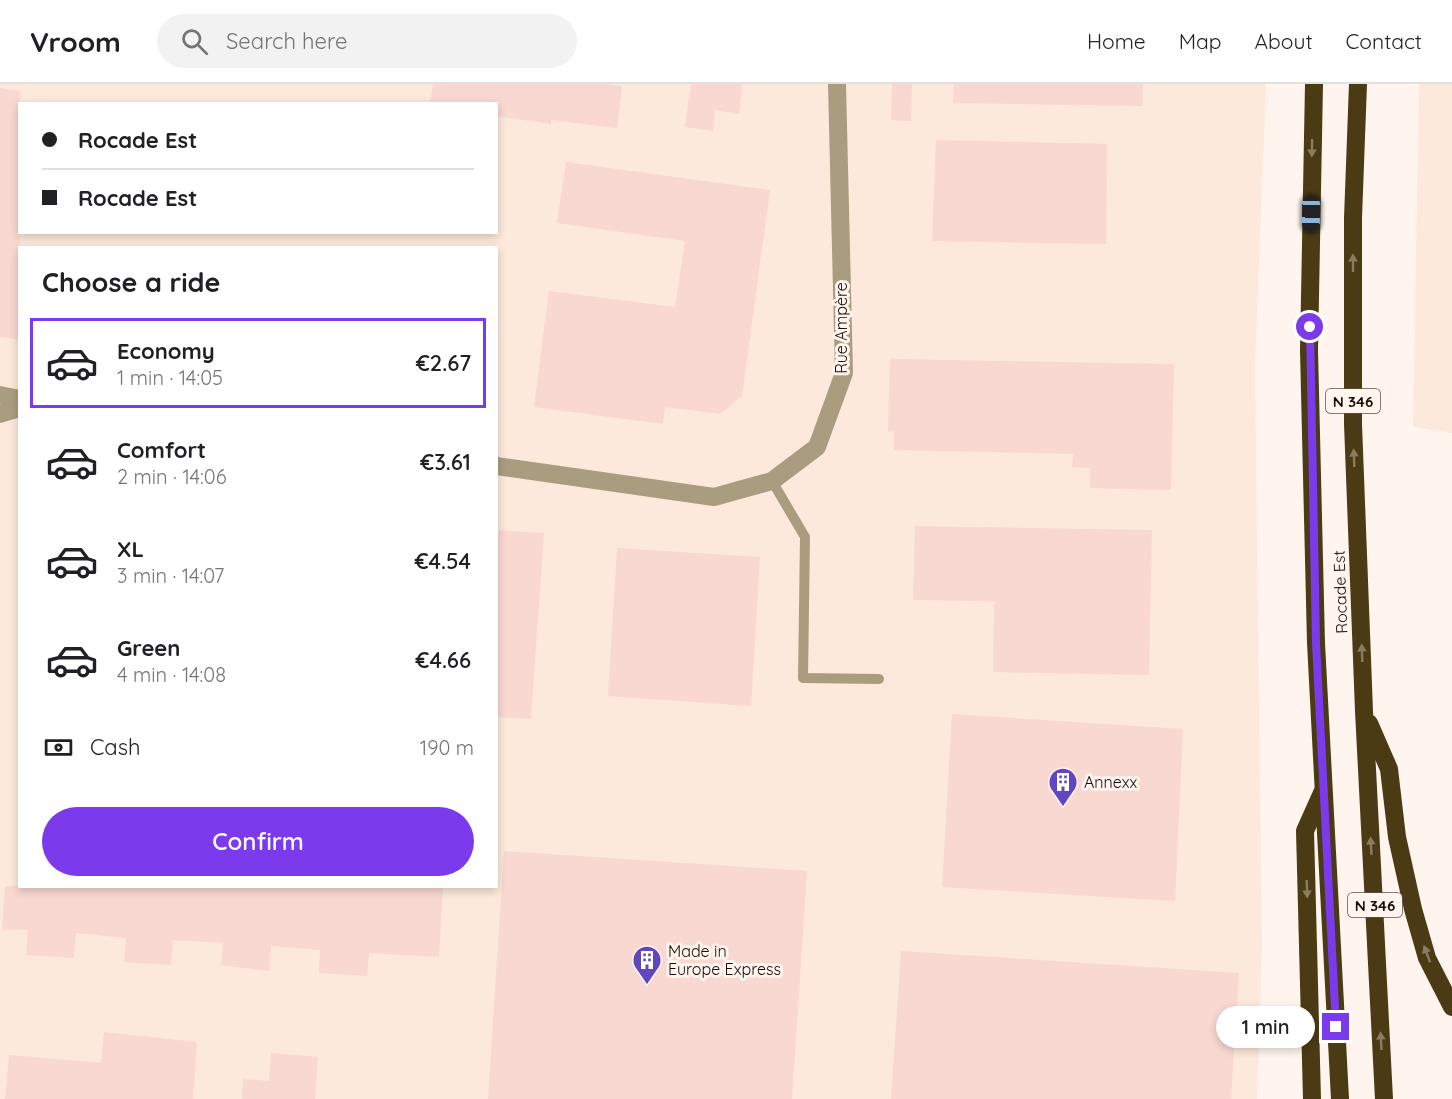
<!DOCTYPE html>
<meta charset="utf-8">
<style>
:root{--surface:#fff;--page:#f2f2f2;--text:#202124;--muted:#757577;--line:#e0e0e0;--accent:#7c3aed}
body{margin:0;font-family:Quicksand,sans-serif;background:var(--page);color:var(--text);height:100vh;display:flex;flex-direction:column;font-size:22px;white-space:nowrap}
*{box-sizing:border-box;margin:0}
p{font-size:20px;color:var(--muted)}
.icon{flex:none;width:33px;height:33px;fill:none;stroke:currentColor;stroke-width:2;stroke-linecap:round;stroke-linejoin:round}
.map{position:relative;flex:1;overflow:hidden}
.drawer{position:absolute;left:18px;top:162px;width:480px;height:642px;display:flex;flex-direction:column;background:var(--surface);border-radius:0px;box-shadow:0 3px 9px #0003}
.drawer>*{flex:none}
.top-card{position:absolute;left:18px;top:18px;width:480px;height:132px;border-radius:0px;box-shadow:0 3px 9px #0003;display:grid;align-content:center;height:132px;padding:0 24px;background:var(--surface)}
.end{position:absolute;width:27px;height:27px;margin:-14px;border:8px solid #7c3aed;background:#fff;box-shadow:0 0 0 3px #fff}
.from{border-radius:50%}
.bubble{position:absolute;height:42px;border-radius:21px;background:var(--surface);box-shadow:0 3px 9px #0003;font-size:20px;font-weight:600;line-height:42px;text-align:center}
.car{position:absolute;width:18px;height:36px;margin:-18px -9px;border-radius:8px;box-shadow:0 0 4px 2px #0007;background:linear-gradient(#222 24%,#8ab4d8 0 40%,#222 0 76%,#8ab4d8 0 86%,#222 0)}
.top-card b{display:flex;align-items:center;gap:21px;height:57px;font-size:22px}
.top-card b+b{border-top:2px solid var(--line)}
.top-card i{width:15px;height:15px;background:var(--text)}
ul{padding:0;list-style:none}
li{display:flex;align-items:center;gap:18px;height:90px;margin:0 12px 9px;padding:0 12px;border:3px solid transparent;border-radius:0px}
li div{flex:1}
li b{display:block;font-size:22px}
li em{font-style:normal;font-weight:600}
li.current{border-color:var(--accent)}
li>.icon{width:54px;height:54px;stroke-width:1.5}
h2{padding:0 24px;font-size:27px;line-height:72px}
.pay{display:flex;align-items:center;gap:15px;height:66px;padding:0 24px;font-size:22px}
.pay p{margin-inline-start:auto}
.cta{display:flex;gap:12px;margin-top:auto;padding:12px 24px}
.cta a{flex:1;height:69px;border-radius:36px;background:var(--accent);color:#fff;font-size:24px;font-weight:600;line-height:69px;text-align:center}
header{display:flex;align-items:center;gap:36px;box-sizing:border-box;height:84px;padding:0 30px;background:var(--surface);border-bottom:2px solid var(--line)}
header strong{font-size:28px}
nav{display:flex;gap:33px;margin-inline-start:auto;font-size:21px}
.search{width:420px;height:54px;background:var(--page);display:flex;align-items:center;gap:15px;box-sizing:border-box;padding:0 21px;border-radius:33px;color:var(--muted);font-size:22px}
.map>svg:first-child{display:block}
.built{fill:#fce9db;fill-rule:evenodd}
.building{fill:#f8d8d1}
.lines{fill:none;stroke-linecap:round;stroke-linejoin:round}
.lane{stroke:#aa9d7f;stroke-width:10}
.street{stroke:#aa9d7f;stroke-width:18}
.highway{stroke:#4b3b14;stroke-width:18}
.oneway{fill:#8a7c60}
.route{stroke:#7c3aed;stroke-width:8}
.labels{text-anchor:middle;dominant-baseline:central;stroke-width:6;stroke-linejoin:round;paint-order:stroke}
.shield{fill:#fff5ee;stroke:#5b534c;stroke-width:1.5}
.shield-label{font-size:15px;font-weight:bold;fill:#150e07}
.street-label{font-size:16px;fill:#150e07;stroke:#fff5ee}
.poi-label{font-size:16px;fill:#150e07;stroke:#fff5ee;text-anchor:start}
</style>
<header>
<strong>Vroom</strong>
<div class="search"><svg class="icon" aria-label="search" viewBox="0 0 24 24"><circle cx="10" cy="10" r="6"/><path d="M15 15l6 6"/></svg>Search here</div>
<nav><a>Home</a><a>Map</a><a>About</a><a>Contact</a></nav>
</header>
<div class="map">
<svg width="1452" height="1015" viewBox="0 0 1452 1015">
<rect width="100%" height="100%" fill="#fff5ee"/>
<g class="built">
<path d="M 0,0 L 1266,0 L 1255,283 L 1262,862 L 1257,1015 L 0,1015 ZM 20,20 L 496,20 L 496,148 L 20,148 ZM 20,164 L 496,164 L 496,802 L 20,802 Z"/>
<path d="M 1419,0 L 1452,0 L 1452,349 L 1413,343 Z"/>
</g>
<g class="building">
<path d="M 433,0 L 605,0 L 622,2 L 617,44 L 551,36 L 551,40 L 496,32 L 496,20 L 430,20 Z"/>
<path d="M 691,0 L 742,0 L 739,30 L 715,26 L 713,47 L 685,43 Z"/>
<path d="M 892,0 L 912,0 L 911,37 L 891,36 Z"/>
<path d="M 954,0 L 1143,0 L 1143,22 L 953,19 Z"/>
<path d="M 0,4 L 20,7 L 20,256 L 0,253 Z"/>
<path d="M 936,56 L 1107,60 L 1106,160 L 932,157 Z"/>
<path d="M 566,78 L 770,106 L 742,312 L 720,330 L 665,323 L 663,340 L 534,323 L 549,207 L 675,223 L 685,157 L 557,139 Z"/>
<path d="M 890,275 L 1174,280 L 1171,406 L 1090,404 L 1090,384 L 1072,383 L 1073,370 L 894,366 L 894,347 L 888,348 Z"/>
<path d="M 915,442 L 1152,446 L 1149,591 L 993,588 L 994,517 L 913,516 Z"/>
<path d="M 496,446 L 544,449 L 531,635 L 496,633 Z"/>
<path d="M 617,464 L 760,473 L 751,622 L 608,612 Z"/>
<path d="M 952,630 L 1183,645 L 1175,817 L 942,803 Z"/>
<path d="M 504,767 L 807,787 L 792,1015 L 488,1015 Z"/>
<path d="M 5,802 L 443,802 L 439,873 L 369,869 L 367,892 L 319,889 L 320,866 L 271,862 L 269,887 L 221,881 L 223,859 L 173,856 L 171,881 L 124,878 L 126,854 L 76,849 L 74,874 L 26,871 L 28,846 L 2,845 Z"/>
<path d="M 901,867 L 1239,889 L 1231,1015 L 891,1015 Z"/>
<path d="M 104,948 L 197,958 L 193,1015 L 5,1015 L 9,971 L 101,979 Z"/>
<path d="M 271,969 L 318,973 L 315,1015 L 242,1015 L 243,995 L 269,997 Z"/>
</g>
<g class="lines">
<path class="lane" d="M 772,397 L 805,453 L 803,594 L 879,595"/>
<g class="street">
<path d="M 0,311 L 20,315"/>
<path d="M 0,330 L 20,324"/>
<path d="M 496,382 L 714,413 L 772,397 L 817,363 L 844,289 L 837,0"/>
</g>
<g class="highway">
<path d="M 1314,0 L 1309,266 L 1316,559 L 1340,1015"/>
<path d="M 1358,0 L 1353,134 L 1353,340 L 1364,627 L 1384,1015"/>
<path d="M 1369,639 L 1389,685 L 1397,753 L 1413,825 L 1427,874 L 1452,923"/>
<path d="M 1312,1015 L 1305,747 L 1322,709"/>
</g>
</g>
<defs><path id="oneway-solid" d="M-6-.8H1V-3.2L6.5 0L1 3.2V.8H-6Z" transform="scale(1.5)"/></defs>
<g class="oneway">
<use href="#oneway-solid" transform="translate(1312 64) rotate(91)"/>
<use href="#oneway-solid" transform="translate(1353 179) rotate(-90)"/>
<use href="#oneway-solid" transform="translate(1354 374) rotate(-92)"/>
<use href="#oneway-solid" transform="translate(1362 569) rotate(-92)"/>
<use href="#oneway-solid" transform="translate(1371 762) rotate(-93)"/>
<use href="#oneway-solid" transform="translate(1307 805) rotate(88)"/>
<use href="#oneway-solid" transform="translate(1427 870) rotate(-110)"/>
<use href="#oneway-solid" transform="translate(1381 957) rotate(-93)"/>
</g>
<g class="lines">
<path class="route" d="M 1310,243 L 1316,559 L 1336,943"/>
</g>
<defs>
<g id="building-pin" transform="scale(1.5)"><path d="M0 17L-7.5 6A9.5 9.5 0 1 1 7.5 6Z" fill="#6047c0" stroke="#fff5ee"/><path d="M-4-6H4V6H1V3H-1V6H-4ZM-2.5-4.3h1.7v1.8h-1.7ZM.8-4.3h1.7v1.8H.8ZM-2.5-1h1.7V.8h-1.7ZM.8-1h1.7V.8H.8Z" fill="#fff"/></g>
</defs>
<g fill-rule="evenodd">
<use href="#building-pin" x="1063" y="698"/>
<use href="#building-pin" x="647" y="876"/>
</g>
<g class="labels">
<g class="shield">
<rect x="1326" y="305" width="54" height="24" rx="4.5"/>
<rect x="1348" y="809" width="54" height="24" rx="4.5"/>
</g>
<g class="shield-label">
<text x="1353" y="317">N 346</text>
<text x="1375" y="821">N 346</text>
</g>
<g class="street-label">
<text transform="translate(841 244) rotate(-90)">Rue Ampère</text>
<text transform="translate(1340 508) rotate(-92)">Rocade Est</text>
</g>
<g class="poi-label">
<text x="1084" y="698">Annexx</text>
<text x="668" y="867">Made in<tspan x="668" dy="18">Europe Express</tspan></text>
</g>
</g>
</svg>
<i class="end from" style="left:1310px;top:243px"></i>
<i class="end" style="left:1336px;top:943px"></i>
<div class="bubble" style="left:1216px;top:922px;width:99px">1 min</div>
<i class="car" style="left:1311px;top:130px;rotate:181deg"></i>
<div class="top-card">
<b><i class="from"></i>Rocade Est</b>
<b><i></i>Rocade Est</b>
</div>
<section class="drawer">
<h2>Choose a ride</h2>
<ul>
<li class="current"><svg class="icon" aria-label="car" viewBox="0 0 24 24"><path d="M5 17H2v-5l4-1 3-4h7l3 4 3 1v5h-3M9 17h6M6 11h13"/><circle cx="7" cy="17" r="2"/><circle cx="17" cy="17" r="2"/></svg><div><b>Economy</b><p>1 min · 14:05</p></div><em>€2.67</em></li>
<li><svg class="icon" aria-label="car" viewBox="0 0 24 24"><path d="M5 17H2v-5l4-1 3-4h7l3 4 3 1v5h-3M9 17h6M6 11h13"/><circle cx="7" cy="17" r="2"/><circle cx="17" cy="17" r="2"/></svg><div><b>Comfort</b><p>2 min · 14:06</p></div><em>€3.61</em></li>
<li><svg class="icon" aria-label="car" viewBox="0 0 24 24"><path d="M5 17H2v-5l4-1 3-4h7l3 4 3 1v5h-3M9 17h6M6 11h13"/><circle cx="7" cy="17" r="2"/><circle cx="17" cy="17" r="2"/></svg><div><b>XL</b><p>3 min · 14:07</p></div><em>€4.54</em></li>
<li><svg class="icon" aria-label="car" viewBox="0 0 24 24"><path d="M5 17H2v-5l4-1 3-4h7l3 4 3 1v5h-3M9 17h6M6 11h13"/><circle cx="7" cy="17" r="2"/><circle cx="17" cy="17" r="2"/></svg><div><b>Green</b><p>4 min · 14:08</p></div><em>€4.66</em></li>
</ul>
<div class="pay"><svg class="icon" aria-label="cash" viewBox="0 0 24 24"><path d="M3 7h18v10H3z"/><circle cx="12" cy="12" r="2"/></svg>Cash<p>190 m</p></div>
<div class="cta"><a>Confirm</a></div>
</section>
</div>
